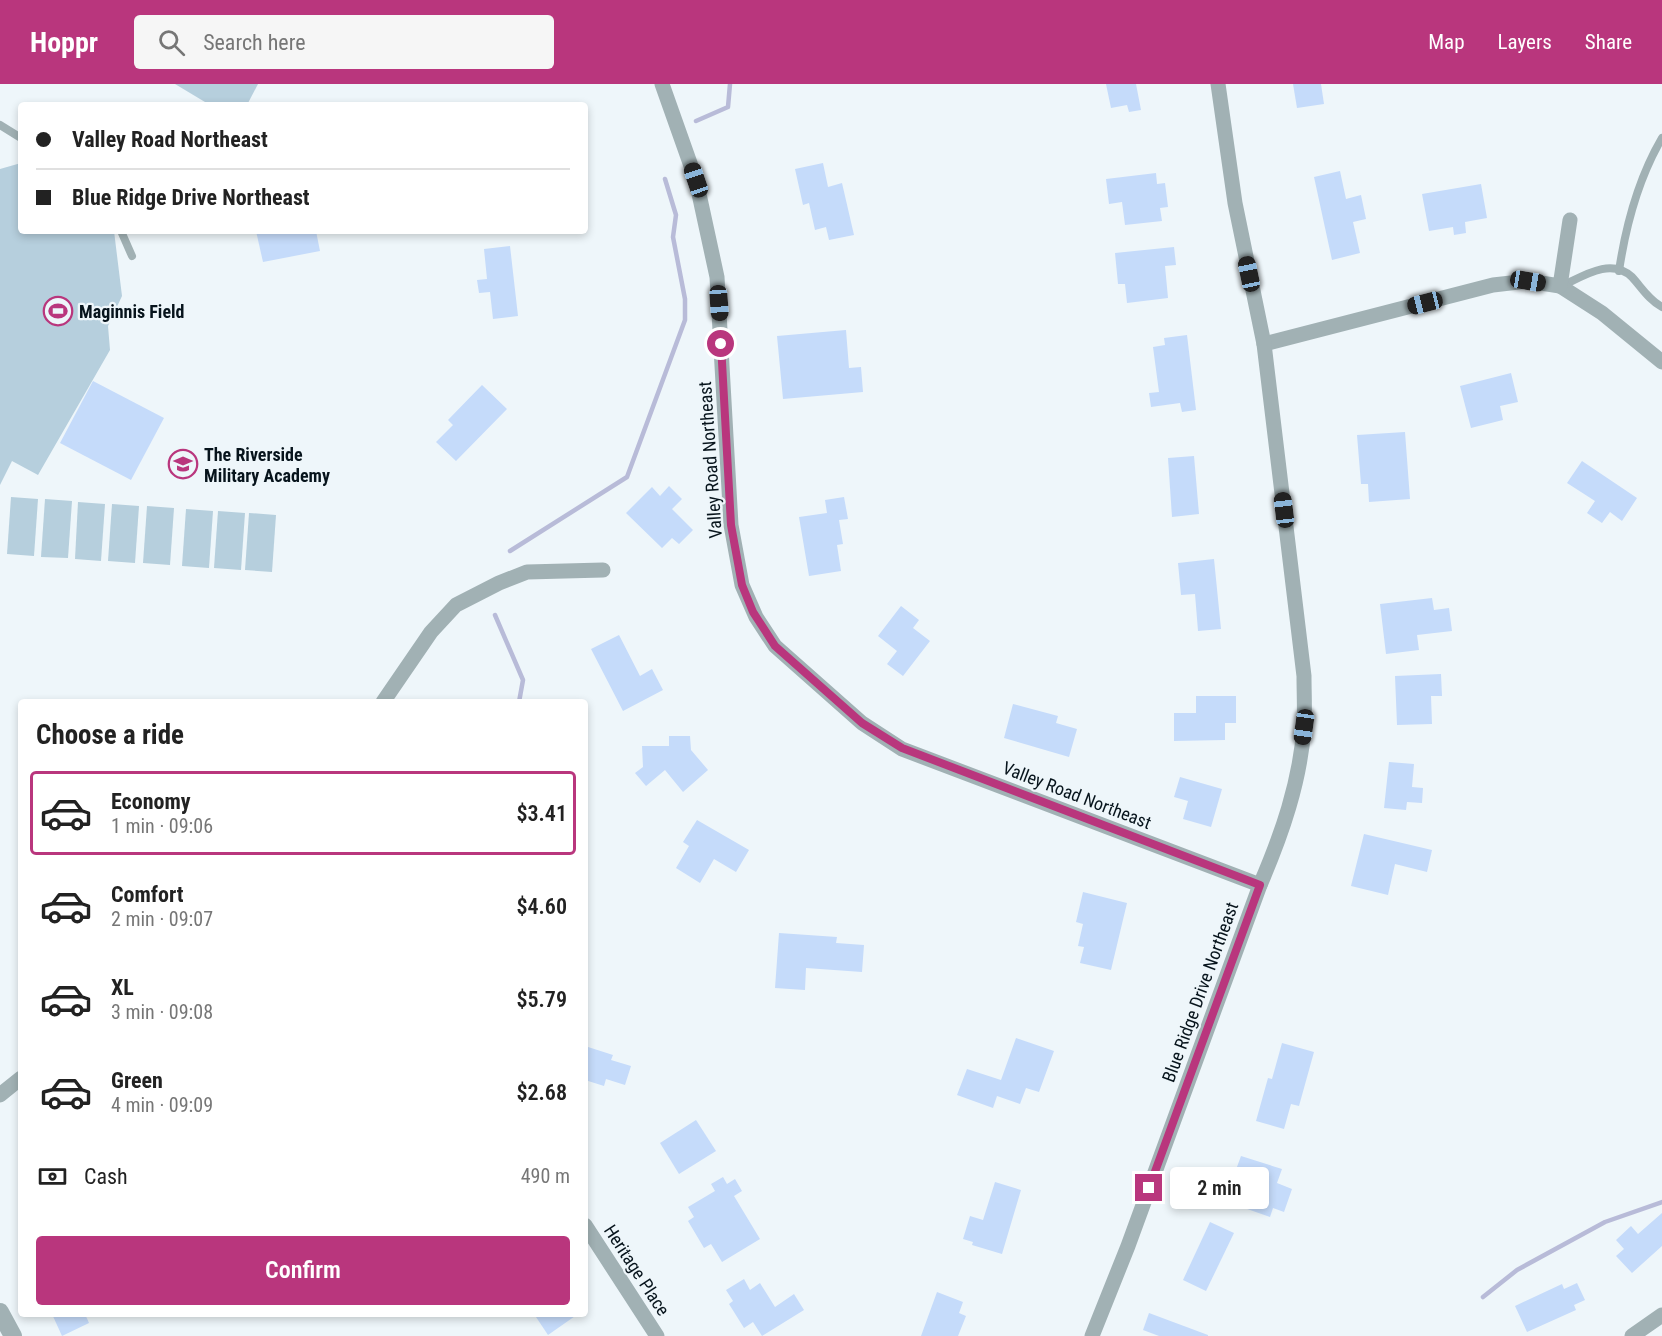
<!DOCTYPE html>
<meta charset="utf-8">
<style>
:root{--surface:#fff;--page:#f6f6f6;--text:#222;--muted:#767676;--line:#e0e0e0;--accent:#b9367d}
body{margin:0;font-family:"Roboto Condensed",sans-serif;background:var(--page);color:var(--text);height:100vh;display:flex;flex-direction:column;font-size:22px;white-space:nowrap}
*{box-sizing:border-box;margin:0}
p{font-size:20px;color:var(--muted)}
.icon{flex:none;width:33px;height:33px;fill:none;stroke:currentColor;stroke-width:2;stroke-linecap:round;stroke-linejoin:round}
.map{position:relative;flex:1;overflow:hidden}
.side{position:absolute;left:18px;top:615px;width:570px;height:618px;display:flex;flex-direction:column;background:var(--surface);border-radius:6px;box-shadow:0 3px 9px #0003}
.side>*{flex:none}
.hud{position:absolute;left:18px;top:18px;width:570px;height:132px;border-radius:6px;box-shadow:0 3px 9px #0003;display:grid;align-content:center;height:132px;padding:0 18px;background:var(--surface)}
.end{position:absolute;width:27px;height:27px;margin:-14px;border:8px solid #b9367d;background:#fff;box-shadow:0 0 0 3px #fff}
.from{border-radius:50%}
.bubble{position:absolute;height:42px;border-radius:6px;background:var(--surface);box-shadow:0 3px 9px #0003;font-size:20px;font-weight:600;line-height:42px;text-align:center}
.car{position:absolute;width:18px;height:36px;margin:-18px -9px;border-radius:8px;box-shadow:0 0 4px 2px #0007;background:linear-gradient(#222 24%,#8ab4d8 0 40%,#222 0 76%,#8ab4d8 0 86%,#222 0)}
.hud b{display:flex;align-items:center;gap:21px;height:57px;font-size:22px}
.hud b+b{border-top:2px solid var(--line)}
.hud i{width:15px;height:15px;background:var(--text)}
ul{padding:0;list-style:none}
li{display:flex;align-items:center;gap:18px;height:84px;margin:0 12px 9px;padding:0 6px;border:3px solid transparent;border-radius:6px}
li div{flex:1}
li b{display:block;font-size:22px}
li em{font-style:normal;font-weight:600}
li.selected{border-color:var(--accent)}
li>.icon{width:54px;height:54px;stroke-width:1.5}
h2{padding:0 18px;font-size:27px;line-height:72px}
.pay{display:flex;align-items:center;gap:15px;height:66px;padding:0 18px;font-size:22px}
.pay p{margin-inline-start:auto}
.button{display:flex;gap:12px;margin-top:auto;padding:12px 18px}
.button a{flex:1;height:69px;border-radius:6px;background:var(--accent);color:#fff;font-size:24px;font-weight:600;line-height:69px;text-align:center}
header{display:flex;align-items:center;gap:36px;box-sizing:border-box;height:84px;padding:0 30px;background:var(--accent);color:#fff}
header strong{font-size:28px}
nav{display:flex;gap:33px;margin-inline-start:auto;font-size:21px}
.search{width:420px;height:54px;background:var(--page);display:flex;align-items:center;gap:15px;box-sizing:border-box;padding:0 21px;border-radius:6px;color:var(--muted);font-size:22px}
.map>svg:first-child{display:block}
.green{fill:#b6cfdd}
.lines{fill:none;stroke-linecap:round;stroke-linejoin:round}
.stream{stroke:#b8bbd8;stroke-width:4.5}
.building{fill:#c5dbfa}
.service{stroke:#a1b1b4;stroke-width:8}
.minor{stroke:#a1b1b4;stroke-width:15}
.tertiary{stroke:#a1b1b4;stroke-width:18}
.route{stroke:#b9367d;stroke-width:8}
.labels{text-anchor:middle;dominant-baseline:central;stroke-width:4.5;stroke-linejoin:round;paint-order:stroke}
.poi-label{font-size:18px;font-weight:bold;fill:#07141c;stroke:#eef6fa;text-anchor:start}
.street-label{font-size:18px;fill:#07141c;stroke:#eef6fa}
</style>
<header>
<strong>Hoppr</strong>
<div class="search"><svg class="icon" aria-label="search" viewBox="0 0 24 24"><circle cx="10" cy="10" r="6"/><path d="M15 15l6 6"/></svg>Search here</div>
<nav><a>Map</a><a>Layers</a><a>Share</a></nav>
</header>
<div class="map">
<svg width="1662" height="1252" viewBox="0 0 1662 1252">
<rect width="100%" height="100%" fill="#eef6fa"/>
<g class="green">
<path d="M 175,0 L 258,0 L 247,21 L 210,21 Z"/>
<path d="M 21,79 L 21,147 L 114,147 L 122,212 L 108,242 L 110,266 L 38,391 L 12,377 L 0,401 L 0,85 Z"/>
<path d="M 11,413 L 38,415 L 34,472 L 7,470 Z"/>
<path d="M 45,415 L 72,417 L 68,474 L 41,473 Z"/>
<path d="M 78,418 L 105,420 L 101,477 L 75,475 Z"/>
<path d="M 112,420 L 139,422 L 135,479 L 108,477 Z"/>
<path d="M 147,422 L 174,424 L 170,481 L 143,479 Z"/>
<path d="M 186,425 L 213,427 L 209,484 L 182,482 Z"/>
<path d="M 218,427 L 245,429 L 241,486 L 214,484 Z"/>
<path d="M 249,429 L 276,431 L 272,488 L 245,486 Z"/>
</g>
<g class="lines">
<g class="stream">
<path d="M 696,37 L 728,23 L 730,0"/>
<path d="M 510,467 L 627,393 L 685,236 L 685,215 L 673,153 L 676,131 L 665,95"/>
<path d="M 495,531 L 523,596 L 519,618"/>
<path d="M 1483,1213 L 1517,1186 L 1605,1138 L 1662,1118"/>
</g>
</g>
<g class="building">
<path d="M 1106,0 L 1136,0 L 1141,26 L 1129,28 L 1127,21 L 1111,24 Z"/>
<path d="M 1293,0 L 1321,0 L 1324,20 L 1297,24 Z"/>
<path d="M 823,79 L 828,103 L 842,99 L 854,151 L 829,156 L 826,143 L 815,146 L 809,119 L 803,121 L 795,85 Z"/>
<path d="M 1340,87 L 1346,115 L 1361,111 L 1366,135 L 1353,138 L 1360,169 L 1332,176 L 1314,93 Z"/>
<path d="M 1156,89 L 1157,100 L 1165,99 L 1168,123 L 1160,124 L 1162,137 L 1125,141 L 1122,118 L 1109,120 L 1106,95 Z"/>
<path d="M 1481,100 L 1487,134 L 1465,138 L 1466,149 L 1454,151 L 1453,143 L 1429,147 L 1422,110 Z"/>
<path d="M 256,147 L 316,147 L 320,167 L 263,178 Z"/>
<path d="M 510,162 L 518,232 L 493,235 L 490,208 L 479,209 L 477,196 L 487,195 L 484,165 Z"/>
<path d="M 1174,163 L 1176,181 L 1165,182 L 1168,214 L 1127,219 L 1125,200 L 1118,200 L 1115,169 Z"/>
<path d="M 846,246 L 849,284 L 861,283 L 863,308 L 783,315 L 777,252 Z"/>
<path d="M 1187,251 L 1196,326 L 1182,328 L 1180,319 L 1151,323 L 1149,309 L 1159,308 L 1153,263 L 1165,261 L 1164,254 Z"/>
<path d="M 1511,289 L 1518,318 L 1500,322 L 1503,336 L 1471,344 L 1460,302 Z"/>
<path d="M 93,297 L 164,334 L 131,396 L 60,359 Z"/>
<path d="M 482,301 L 507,325 L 456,377 L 436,358 L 453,341 L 448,336 Z"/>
<path d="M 1405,348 L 1410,415 L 1369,418 L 1368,400 L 1361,400 L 1357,351 Z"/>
<path d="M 1194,372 L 1199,430 L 1172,433 L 1168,374 Z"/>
<path d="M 1582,377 L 1637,414 L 1622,437 L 1610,428 L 1602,439 L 1587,429 L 1595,417 L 1567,399 Z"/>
<path d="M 669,402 L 682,415 L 672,425 L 693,446 L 679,460 L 672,454 L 662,464 L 626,429 L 652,403 L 660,412 Z"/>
<path d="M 844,413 L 848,435 L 839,436 L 843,460 L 837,461 L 841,487 L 809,492 L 799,433 L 827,429 L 825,416 Z"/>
<path d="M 1214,475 L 1221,545 L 1198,547 L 1195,510 L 1181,511 L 1178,479 Z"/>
<path d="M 1432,514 L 1434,526 L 1449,524 L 1452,547 L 1417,551 L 1419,566 L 1386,570 L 1380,520 Z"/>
<path d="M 901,522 L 919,536 L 913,544 L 930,557 L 903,592 L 887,580 L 897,567 L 878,552 Z"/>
<path d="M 619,551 L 640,592 L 652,585 L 663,606 L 623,627 L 591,565 Z"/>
<path d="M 1441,590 L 1442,612 L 1431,612 L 1432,640 L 1397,641 L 1395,592 Z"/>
<path d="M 1196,612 L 1236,612 L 1236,639 L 1225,639 L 1225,656 L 1174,657 L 1174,629 L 1196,629 Z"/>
<path d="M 1013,620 L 1058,632 L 1056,639 L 1077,645 L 1069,673 L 1004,654 Z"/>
<path d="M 669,652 L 690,652 L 691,666 L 708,686 L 683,708 L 665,686 L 646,702 L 635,689 L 643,683 L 642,662 L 669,662 Z"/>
<path d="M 1389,678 L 1414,680 L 1412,703 L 1423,704 L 1422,719 L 1407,718 L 1406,726 L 1384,724 Z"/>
<path d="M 1180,693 L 1222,705 L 1211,743 L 1183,735 L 1188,717 L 1174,713 Z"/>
<path d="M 697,736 L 749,766 L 736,788 L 714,775 L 700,799 L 676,784 L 689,762 L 683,758 Z"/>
<path d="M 1364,750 L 1432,766 L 1427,788 L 1395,780 L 1388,811 L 1351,802 Z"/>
<path d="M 1083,808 L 1127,819 L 1111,886 L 1080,879 L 1084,863 L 1078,862 L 1083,840 L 1076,838 Z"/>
<path d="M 779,849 L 837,853 L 836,859 L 864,861 L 862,888 L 806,884 L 805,906 L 775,904 Z"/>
<path d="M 1016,954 L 1054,967 L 1039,1008 L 1026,1004 L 1020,1020 L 997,1012 L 993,1024 L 957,1011 L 967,985 L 1001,996 Z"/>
<path d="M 1282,959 L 1314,968 L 1299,1022 L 1291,1020 L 1284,1045 L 1256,1037 L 1268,994 L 1272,995 Z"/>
<path d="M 585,962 L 613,971 L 611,976 L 631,982 L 625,1001 L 606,995 L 604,1002 L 585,996 Z"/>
<path d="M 696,1036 L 716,1067 L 679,1090 L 660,1059 Z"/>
<path d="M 1241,1072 L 1282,1085 L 1277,1099 L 1292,1105 L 1284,1128 L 1273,1124 L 1270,1133 L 1233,1120 L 1242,1094 L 1234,1091 Z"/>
<path d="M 723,1093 L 727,1100 L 735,1095 L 742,1107 L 734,1112 L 760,1155 L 722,1178 L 711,1160 L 704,1164 L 688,1137 L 694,1133 L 688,1123 L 715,1107 L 711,1100 Z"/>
<path d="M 995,1098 L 1021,1106 L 1002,1170 L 972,1161 L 973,1158 L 963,1155 L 970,1132 L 983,1136 Z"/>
<path d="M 1662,1129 L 1662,1162 L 1632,1189 L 1616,1172 L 1624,1165 L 1616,1156 L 1631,1142 L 1638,1150 Z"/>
<path d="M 1210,1138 L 1234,1149 L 1206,1207 L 1183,1196 Z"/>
<path d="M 744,1195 L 750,1206 L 760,1199 L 775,1223 L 794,1210 L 804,1226 L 762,1252 L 753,1238 L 744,1244 L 729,1220 L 733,1217 L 726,1206 Z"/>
<path d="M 1577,1199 L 1585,1216 L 1574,1221 L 1576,1226 L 1527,1248 L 1515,1222 L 1562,1200 L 1564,1205 Z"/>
<path d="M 937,1208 L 963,1218 L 959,1229 L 966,1232 L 958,1252 L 921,1252 Z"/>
<path d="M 1149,1229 L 1208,1251 L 1208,1252 L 1159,1252 L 1143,1246 Z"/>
<path d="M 52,1230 L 85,1230 L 89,1239 L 62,1252 Z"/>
<path d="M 534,1230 L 578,1230 L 548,1251 Z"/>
</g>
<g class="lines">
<g class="service">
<path d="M 0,41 L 21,54"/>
<path d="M 121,147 L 132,172"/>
<path d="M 1619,187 C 1626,140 1638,95 1662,54"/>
<path d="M 1562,202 C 1583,192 1611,173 1632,193 C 1642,204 1649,216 1662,223"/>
</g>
<g class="minor">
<path d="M 662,0 L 696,96 L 717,193 L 731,441 L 742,501 L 756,533 L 775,562 L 862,639 L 902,665 L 1260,801"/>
<path d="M 1560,202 L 1602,229 L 1662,278"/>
<path d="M 1264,260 L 1493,201 L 1528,197 L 1560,202 L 1570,136"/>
<path d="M 383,618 L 431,548 L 456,521 L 499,499 L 527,488 L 603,486"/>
<path d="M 0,1011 L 21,994"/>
<path d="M 585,1141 L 657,1252"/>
<path d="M 1092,1252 L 1128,1162 L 1260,801 C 1282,750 1300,698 1304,643 C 1305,626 1304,609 1304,592 L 1264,260 L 1235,119 L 1218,0"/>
<path d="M 1632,1252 L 1662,1231"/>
</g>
<path class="tertiary" d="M 0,1228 L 13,1252"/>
</g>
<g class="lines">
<path class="route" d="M 721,260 L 731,441 L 742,501 L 753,528 L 775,562 L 862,639 L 902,664 L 1260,801 L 1149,1104"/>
</g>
<defs>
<g id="stadium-ring" transform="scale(1.5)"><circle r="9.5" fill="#eef6fa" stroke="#b9367d" stroke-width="1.5"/><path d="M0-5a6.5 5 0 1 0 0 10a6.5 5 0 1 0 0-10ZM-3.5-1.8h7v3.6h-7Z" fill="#b9367d"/></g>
<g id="school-ring" transform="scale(1.5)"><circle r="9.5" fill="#eef6fa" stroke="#b9367d" stroke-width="1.5"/><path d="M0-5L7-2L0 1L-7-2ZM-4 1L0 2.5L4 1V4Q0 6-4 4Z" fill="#b9367d"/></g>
</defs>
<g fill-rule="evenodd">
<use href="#stadium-ring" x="58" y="227"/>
<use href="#school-ring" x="183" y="380"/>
</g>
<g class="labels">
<g class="poi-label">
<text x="79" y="227">Maginnis Field</text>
<text x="204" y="370">The Riverside<tspan x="204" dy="21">Military Academy</tspan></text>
</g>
<g class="street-label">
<text transform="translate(710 376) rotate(-94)">Valley Road Northeast</text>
<text transform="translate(1077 711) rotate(21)">Valley Road Northeast</text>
<text transform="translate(1200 908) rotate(-70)">Blue Ridge Drive Northeast</text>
<text transform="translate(637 1186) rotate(57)">Heritage Place</text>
</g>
</g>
</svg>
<i class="end from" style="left:721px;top:260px"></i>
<i class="end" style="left:1149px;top:1104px"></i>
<div class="bubble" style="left:1170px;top:1083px;width:99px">2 min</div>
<i class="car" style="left:696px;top:96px;rotate:341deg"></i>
<i class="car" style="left:1249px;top:190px;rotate:348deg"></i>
<i class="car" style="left:1528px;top:197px;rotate:99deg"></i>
<i class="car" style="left:719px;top:219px;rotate:176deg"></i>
<i class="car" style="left:1425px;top:219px;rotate:256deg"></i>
<i class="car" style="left:1284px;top:426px;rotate:353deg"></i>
<i class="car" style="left:1304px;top:643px;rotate:188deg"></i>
<div class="hud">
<b><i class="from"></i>Valley Road Northeast</b>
<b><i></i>Blue Ridge Drive Northeast</b>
</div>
<section class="side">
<h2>Choose a ride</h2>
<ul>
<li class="selected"><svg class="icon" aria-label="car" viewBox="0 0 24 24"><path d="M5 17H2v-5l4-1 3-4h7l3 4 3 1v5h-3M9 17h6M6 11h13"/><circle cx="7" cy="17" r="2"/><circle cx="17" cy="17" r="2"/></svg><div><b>Economy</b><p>1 min · 09:06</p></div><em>$3.41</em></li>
<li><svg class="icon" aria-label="car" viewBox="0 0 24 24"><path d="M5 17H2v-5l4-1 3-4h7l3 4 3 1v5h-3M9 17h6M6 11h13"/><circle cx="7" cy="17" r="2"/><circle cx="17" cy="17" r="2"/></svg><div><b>Comfort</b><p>2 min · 09:07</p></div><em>$4.60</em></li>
<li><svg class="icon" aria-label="car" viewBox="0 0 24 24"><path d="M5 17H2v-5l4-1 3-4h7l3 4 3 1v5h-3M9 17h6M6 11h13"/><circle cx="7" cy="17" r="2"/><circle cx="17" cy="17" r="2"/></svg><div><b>XL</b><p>3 min · 09:08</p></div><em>$5.79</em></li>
<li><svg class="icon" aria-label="car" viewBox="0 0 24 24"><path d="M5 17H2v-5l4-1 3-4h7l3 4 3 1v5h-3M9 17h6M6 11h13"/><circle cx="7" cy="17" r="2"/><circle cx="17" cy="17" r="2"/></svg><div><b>Green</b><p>4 min · 09:09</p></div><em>$2.68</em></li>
</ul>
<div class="pay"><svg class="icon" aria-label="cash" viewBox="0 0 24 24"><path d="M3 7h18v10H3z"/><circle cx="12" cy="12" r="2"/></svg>Cash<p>490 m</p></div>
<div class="button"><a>Confirm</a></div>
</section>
</div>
